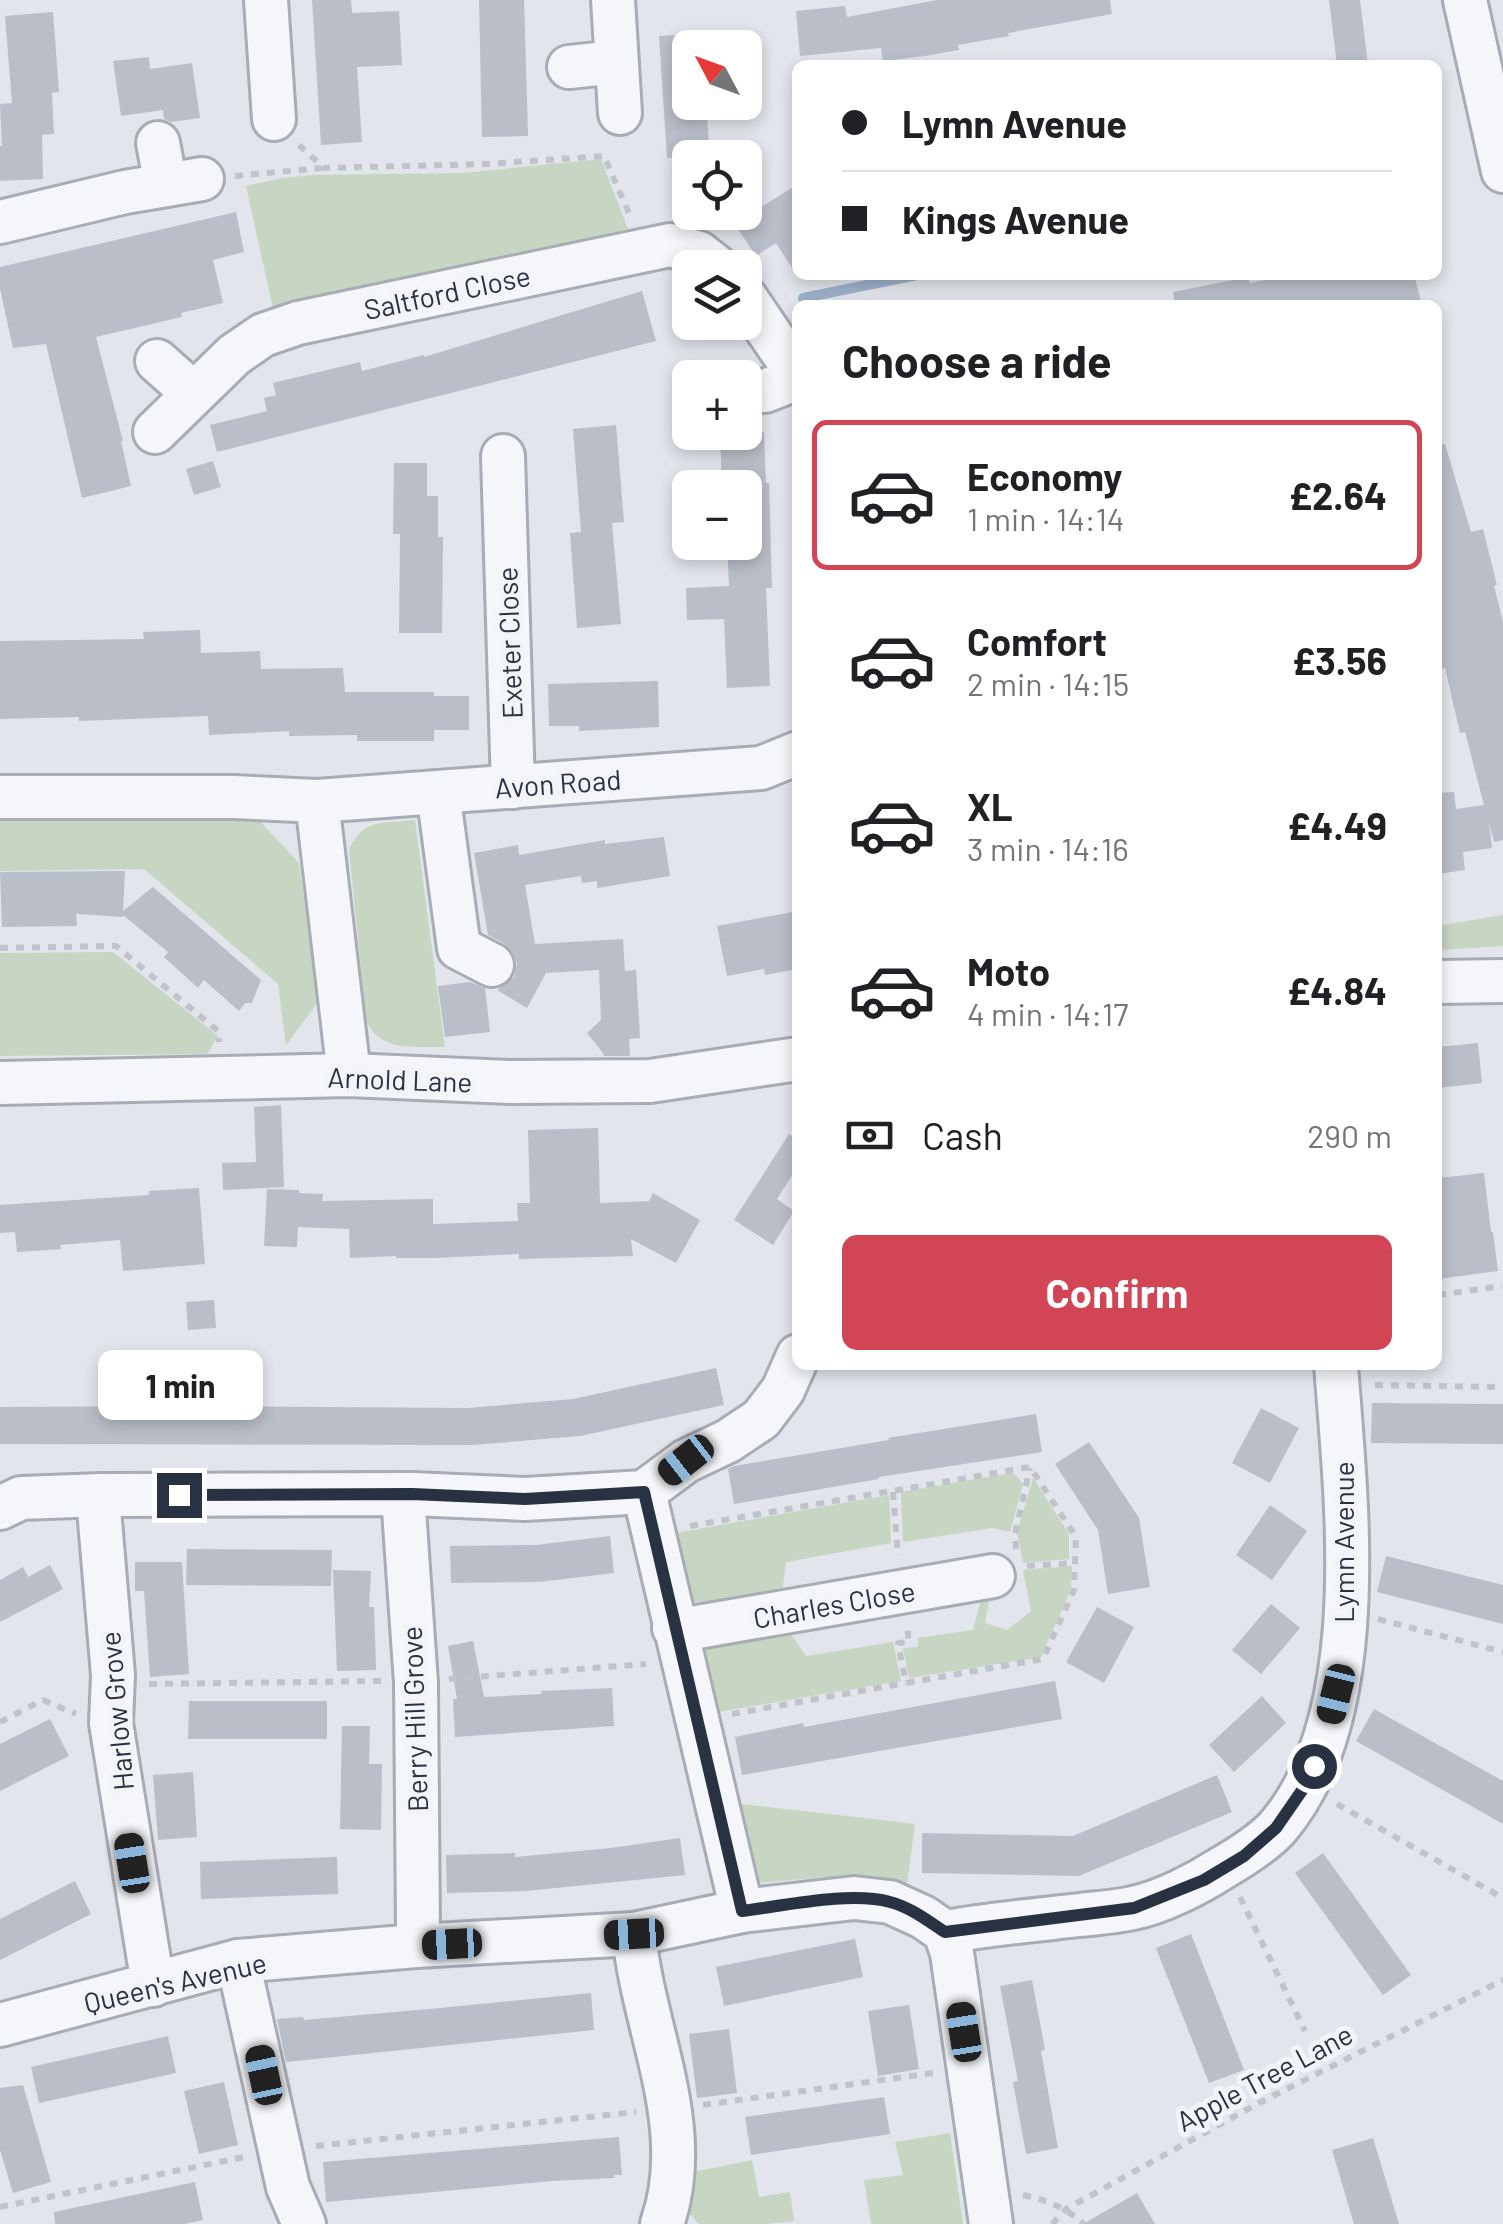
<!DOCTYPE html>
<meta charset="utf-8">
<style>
:root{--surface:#fff;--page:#f6f6f6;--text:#202124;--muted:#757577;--line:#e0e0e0;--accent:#d24555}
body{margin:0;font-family:Barlow,sans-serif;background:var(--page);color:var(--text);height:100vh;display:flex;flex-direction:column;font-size:38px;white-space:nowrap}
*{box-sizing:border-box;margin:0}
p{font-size:32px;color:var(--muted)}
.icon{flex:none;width:55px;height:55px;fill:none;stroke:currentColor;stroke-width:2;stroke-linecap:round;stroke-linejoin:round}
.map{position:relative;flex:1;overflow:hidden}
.details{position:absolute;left:792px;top:300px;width:650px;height:1070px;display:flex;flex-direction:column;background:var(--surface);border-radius:15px;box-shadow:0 5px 15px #0003}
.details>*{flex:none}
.banner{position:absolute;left:792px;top:60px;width:650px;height:220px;border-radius:15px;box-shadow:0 5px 15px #0003;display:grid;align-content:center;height:220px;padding:0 50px;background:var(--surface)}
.needle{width:65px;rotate:311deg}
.buttons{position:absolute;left:672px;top:30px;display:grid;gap:20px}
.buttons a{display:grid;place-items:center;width:90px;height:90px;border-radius:15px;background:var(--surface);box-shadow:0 5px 15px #0003;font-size:50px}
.end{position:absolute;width:45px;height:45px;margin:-22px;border:12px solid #293243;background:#fff;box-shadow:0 0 0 5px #fff}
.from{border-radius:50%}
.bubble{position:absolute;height:70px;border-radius:15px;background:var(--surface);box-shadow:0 5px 15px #0003;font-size:32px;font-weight:700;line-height:70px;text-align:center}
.car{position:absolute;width:30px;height:60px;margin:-30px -15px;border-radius:12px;box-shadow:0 0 8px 2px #0007;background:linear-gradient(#222 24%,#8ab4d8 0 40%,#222 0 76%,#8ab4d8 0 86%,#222 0)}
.banner b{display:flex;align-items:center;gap:35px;height:95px;font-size:38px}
.banner b+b{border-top:2px solid var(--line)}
.banner i{width:25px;height:25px;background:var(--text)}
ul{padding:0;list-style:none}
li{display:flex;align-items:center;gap:30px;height:150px;margin:0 20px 15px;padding:0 30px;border:5px solid transparent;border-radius:15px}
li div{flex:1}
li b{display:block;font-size:38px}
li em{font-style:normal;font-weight:700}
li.active{border-color:var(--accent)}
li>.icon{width:90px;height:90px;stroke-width:1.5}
h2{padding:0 50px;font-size:45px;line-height:120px}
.pay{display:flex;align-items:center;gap:25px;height:110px;padding:0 50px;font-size:38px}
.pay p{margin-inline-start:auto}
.button{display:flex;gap:20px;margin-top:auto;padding:20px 50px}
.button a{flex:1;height:115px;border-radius:15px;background:var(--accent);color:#fff;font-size:40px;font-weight:700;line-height:115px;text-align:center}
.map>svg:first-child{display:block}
.grass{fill:#c7d5c3}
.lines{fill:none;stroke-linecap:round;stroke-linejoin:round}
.stream{stroke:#9cb1cb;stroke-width:10}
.building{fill:#b9bec8}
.minor-casing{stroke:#a7acb5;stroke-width:48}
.path{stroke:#c0c3ca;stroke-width:6;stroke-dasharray:8 8;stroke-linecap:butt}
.minor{stroke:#f5f6f9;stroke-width:42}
.route{stroke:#293243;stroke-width:12}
.labels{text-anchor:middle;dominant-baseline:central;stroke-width:10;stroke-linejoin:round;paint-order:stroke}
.street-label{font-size:28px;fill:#293243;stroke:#f2f4f8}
</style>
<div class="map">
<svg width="1503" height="2224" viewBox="0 0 1503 2224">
<rect width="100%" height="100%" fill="#e2e5eb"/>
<g class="grass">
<path d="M 601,159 L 628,229 L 274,313 L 246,186 L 283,178 L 312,175 L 462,173 Z"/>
<path d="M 0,809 L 256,817 L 299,863 L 318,996 L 316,1005 L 286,1045 L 278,984 L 144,869 L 0,871 Z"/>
<path d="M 415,820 L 445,1047 C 414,1046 379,1053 366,1019 L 349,849 C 365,817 383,824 415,820 Z"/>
<path d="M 1503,915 L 1503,946 L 1441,950 L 1438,926 Z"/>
<path d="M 113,952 L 218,1036 L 207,1054 L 0,1056 L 0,953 Z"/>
<path d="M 1011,1473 L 1016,1475 L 1023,1484 L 1010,1532 L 992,1528 L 903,1542 L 901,1492 Z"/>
<path d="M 1033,1478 L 1069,1534 L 1069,1559 L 1023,1563 L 1017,1532 Z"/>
<path d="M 889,1495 L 891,1543 L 786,1562 L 782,1592 L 706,1604 L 686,1600 L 664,1535 Z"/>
<path d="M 1072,1566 L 1071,1589 L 1041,1657 L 909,1678 L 903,1648 L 918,1647 L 918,1638 L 973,1630 L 981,1600 L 989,1601 L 985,1623 L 1007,1630 L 1031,1611 L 1023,1570 Z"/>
<path d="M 787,1628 L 806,1656 L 893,1642 L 901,1681 L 712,1713 L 699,1657 L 704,1648 Z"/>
<path d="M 733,1803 L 915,1824 L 907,1884 L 857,1877 L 828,1877 L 757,1883 Z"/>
<path d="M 950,2133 L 963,2224 L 871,2224 L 864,2180 L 903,2175 L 895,2142 Z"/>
<path d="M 752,2160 L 759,2197 L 790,2192 L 794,2221 L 766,2224 L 699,2224 L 687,2211 L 693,2172 Z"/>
</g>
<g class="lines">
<path class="stream" d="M 803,298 L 917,275"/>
</g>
<g class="building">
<path d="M 312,0 L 351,0 L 352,13 L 399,11 L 402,65 L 357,67 L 362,142 L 321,145 Z"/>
<path d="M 479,0 L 524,0 L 528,136 L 482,137 Z"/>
<path d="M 937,0 L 1110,0 L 1112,14 L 1008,33 L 1009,36 L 958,45 L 959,50 L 925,56 L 883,61 L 881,48 L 800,56 L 796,11 L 845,6 L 847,17 Z"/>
<path d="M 1329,0 L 1360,0 L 1368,65 L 1337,65 Z"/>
<path d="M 53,12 L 59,92 L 52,93 L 54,134 L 42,135 L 43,179 L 0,181 L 0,146 L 2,146 L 0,104 L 12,103 L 5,16 Z"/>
<path d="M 690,34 L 690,102 L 706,102 L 710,158 L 667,158 L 659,36 Z"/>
<path d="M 149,57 L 150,69 L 192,63 L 200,118 L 171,122 L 164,119 L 163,110 L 121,116 L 113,61 Z"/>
<path d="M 798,184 L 798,277 L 776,243 L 756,256 L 738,229 L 758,215 L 755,211 Z"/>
<path d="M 236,212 L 244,252 L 213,260 L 223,303 L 181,313 L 182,317 L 96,337 L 123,441 L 121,441 L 131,486 L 82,498 L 46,344 L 13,348 L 0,289 L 0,267 Z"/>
<path d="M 1289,275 L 1414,275 L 1422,305 L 1175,305 L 1173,292 L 1248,277 L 1250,283 Z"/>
<path d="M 642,291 L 656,341 L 217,452 L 210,425 L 267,411 L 264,398 L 276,395 L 273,383 L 360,362 L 362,371 L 424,355 L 424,357 Z"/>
<path d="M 616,425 L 624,522 L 612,523 L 621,624 L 577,628 L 570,533 L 581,532 L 573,429 Z"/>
<path d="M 720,432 L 764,432 L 766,483 L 769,483 L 772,588 L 766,588 L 770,686 L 727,688 L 724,619 L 687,620 L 686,588 L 729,586 L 727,542 L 745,542 L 745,488 L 722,488 Z"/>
<path d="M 1445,444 L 1471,532 L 1483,529 L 1497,585 L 1494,586 L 1503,622 L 1503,840 L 1494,842 L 1489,822 L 1492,848 L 1463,852 L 1465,870 L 1438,874 L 1438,793 L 1454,792 L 1456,809 L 1484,805 L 1465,732 L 1460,733 L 1445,668 L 1438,670 L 1438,445 Z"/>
<path d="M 213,461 L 221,487 L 194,495 L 186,469 Z"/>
<path d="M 394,463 L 427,463 L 427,496 L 438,496 L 438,537 L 443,537 L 442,633 L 399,633 L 400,534 L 393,534 Z"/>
<path d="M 200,630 L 201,653 L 260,651 L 261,669 L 343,668 L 345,692 L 434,692 L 434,696 L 469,696 L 469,730 L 434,730 L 434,741 L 357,741 L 357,735 L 289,736 L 289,731 L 209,735 L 208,716 L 79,721 L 79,717 L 0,719 L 0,641 L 144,639 L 143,632 Z"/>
<path d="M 658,681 L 659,727 L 579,731 L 579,726 L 549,726 L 548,684 Z"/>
<path d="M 664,837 L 670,876 L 597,888 L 597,881 L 582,883 L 581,876 L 525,885 L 535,944 L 623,939 L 625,971 L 636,970 L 640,1038 L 629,1039 L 630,1056 L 604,1056 L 603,1053 L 587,1033 L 601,1020 L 599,970 L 546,973 L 527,1008 L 497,990 L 514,977 L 517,963 L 512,951 L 503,943 L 488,935 L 474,853 L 518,845 L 519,855 L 605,840 L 605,844 Z"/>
<path d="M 125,871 L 123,911 L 153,887 L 261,980 L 252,1003 L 245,1003 L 239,1011 L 204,980 L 198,988 L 164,957 L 168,952 L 123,915 L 123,917 L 76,914 L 77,926 L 2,927 L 0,872 Z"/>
<path d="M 798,911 L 798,969 L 765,975 L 764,969 L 727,976 L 717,926 Z"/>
<path d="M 470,982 L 485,988 L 490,1032 L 445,1037 L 438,986 Z"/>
<path d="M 1478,1043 L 1482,1083 L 1438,1088 L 1438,1047 Z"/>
<path d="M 281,1105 L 284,1187 L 223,1190 L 222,1163 L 256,1162 L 254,1107 Z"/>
<path d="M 598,1128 L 600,1203 L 649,1201 L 653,1193 L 700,1220 L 676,1263 L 631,1239 L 633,1256 L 519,1259 L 519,1254 L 434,1258 L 396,1258 L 396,1256 L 350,1258 L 349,1229 L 298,1227 L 297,1247 L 264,1246 L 267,1189 L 299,1190 L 299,1193 L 323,1194 L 322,1201 L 433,1199 L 433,1224 L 518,1221 L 517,1203 L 530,1203 L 528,1130 Z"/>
<path d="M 789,1134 L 798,1140 L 798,1166 L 777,1199 L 794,1211 L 773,1245 L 734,1220 Z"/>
<path d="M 1484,1173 L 1491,1232 L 1493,1232 L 1498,1271 L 1438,1279 L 1438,1178 Z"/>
<path d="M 199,1188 L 205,1264 L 123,1271 L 120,1240 L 60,1245 L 61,1249 L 17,1252 L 15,1232 L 0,1233 L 0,1205 L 149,1195 L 149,1191 Z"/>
<path d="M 214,1300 L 216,1328 L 188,1330 L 186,1302 Z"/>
<path d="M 716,1368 L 724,1405 L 580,1436 L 473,1445 L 0,1444 L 0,1407 L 180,1406 L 468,1408 L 573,1399 Z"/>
<path d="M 1372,1403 L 1503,1404 L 1503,1444 L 1371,1443 Z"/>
<path d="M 1261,1408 L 1299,1428 L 1270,1483 L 1232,1463 Z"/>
<path d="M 1036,1414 L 1042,1452 L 879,1477 L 879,1479 L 734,1504 L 728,1469 L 734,1466 L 889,1440 L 888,1438 Z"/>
<path d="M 1089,1442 L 1139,1518 L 1150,1587 L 1108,1594 L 1098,1530 L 1055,1464 Z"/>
<path d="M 1270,1505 L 1307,1531 L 1272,1580 L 1236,1555 Z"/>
<path d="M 610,1536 L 614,1573 L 539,1582 L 451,1583 L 450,1546 L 536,1545 Z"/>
<path d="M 187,1549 L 332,1550 L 331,1586 L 186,1585 Z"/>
<path d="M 1386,1556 L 1503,1585 L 1503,1624 L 1377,1592 Z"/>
<path d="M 135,1562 L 182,1562 L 189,1674 L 150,1677 L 144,1591 L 135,1591 Z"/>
<path d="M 50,1565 L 63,1589 L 0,1622 L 0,1580 L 23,1567 L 28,1577 Z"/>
<path d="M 333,1570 L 371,1571 L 369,1607 L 374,1607 L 376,1670 L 337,1671 Z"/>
<path d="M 1271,1604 L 1300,1628 L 1261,1674 L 1232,1650 Z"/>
<path d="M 1097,1607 L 1134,1627 L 1104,1683 L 1066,1662 Z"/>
<path d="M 473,1641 L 484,1697 L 542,1694 L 541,1691 L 612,1688 L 614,1726 L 455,1737 L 453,1699 L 457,1699 L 448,1646 Z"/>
<path d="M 1055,1681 L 1062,1719 L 742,1775 L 735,1737 L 803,1723 L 804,1727 Z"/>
<path d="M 1262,1696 L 1286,1723 L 1234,1772 L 1209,1745 Z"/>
<path d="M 189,1701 L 327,1701 L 327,1739 L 188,1739 Z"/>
<path d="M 1374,1709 L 1503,1781 L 1503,1824 L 1356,1741 Z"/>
<path d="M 50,1719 L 69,1756 L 0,1791 L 0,1744 Z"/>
<path d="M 342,1726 L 370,1726 L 369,1764 L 382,1764 L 381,1830 L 340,1829 Z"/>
<path d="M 193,1772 L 197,1837 L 158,1840 L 153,1775 Z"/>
<path d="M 1217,1775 L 1232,1812 L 1079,1876 L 922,1873 L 922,1833 L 1073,1836 Z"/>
<path d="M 680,1838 L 685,1875 L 526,1891 L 447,1893 L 446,1855 L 515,1853 L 515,1857 L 611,1848 Z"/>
<path d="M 1323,1853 L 1411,1975 L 1383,1995 L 1295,1873 Z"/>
<path d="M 337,1857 L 338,1894 L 201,1899 L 200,1862 Z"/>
<path d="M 75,1881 L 91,1914 L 0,1960 L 0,1919 Z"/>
<path d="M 1191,1934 L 1244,2070 L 1209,2083 L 1156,1948 Z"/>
<path d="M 855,1939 L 863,1977 L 724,2006 L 716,1967 Z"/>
<path d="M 1032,1980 L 1045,2050 L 1041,2051 L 1058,2148 L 1026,2154 L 1013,2082 L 1018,2081 L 1000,1986 Z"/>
<path d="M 591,1993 L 594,2030 L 286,2062 L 277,2019 L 303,2017 L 304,2020 L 440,2008 Z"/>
<path d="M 909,2005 L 919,2069 L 878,2076 L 868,2011 Z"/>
<path d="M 729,2029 L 737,2093 L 697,2098 L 689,2034 Z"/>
<path d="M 168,2036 L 176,2073 L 39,2103 L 31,2067 Z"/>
<path d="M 224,2082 L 238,2145 L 199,2154 L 184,2091 Z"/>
<path d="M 23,2085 L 51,2182 L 13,2193 L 0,2150 L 0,2088 Z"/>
<path d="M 884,2097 L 890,2134 L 751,2155 L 745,2117 Z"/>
<path d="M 619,2137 L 622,2175 L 614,2175 L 614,2178 L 552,2181 L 326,2202 L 323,2162 Z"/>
<path d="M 1373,2138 L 1399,2224 L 1354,2224 L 1332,2150 Z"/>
<path d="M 195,2182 L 203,2220 L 184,2224 L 55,2224 L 54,2212 Z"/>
<path d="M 1137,2193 L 1155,2224 L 1083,2224 Z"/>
</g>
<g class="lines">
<g class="minor-casing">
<g id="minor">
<path d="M 266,0 L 274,119"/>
<path d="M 613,0 L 620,113"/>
<path d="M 1465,0 L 1503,171"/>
<path d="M 569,67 L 616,62"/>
<path d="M 158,143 L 166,185"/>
<path d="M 0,222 L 125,192 L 202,179"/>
<path d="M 745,297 L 787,359 L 798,371"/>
<path d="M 157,361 L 193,393"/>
<path d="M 765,391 L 798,378"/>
<path d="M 155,432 L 234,355 L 263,335 L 298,323 L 670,245 L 699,253 L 718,268"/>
<path d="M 503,456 L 513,787"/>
<path d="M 438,792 L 459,948 L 492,965"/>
<path d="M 0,797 L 234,797 L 317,801 L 349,1075"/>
<path d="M 317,801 L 761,768 L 798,753"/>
<path d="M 1438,982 L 1503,981"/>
<path d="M 0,1083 L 349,1075 L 510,1082 L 650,1081 L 798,1059"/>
<path d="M 644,1492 L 742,1911"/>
<path d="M 412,1494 L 404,1510 L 416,1683 L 418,1931 L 416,1946"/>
<path d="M 102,1495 L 99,1509 L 113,1675 L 111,1723 L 153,1985"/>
<path d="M 0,1508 L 21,1498 L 102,1495 L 412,1494 L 525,1499 L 644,1492 L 686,1461 L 728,1441 L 761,1419 L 783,1390 L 798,1356"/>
<path d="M 674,1628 L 686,1629 L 993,1576"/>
<path d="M 945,1932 C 989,1924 1035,1920 1080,1915 C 1097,1913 1116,1912 1133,1908 C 1162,1902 1197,1884 1222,1868 C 1241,1857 1262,1844 1277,1828 C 1373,1717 1346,1501 1336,1365"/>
<path d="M 634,1934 C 643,2030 696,2128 662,2224"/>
<path d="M 238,1961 L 288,2187 L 304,2224"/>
<path d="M 0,2025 L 238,1961 L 416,1946 L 634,1934 L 742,1911 L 854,1898 L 890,1902 L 923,1917 L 945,1932 L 952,1953 L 991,2224"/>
</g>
</g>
<g class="path">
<path d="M 299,145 L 324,168 L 486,164 L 604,156 L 631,218"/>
<path d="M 235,176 L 322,168"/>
<path d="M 0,948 L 116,946 L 218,1031 L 219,1042"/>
<path d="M 1438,1295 L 1502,1286"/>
<path d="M 1375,1385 L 1499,1387"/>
<path d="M 893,1492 L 898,1556"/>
<path d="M 690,1526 L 1030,1467 L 1076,1537 L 1074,1590 L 1043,1659 L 906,1683 L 898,1643 L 909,1642 L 907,1628"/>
<path d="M 1016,1549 L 1015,1534 L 1030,1468"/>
<path d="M 1027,1566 L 1075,1563"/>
<path d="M 1378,1619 L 1503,1652"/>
<path d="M 449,1679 L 646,1664"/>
<path d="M 149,1684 L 382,1681"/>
<path d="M 732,1714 L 906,1683"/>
<path d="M 0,1722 L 43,1700 L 76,1714"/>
<path d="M 1337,1804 L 1503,1898"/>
<path d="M 1240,1897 L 1305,2031"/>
<path d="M 703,2105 L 933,2073"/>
<path d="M 316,2146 L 636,2112"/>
<path d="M 1023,2195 C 1047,2200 1065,2207 1084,2224"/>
<path d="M 0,2207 L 244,2157"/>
<path d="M 1052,2224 L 1066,2209 L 1259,2103 L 1503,1980"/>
</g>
<use href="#minor" class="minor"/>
</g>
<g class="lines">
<path class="route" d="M 179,1495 L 412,1494 L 525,1499 L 644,1492 L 742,1911 C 784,1906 850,1891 890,1902 C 910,1907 928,1921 945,1932 L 1134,1908 L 1204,1880 L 1244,1856 L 1276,1828 L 1305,1786 L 1314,1766"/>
</g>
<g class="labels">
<g class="street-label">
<text transform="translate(447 292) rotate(-12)">Saltford Close</text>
<text transform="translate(509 643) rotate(-92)">Exeter Close</text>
<text transform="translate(558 783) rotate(-4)">Avon Road</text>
<text transform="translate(400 1079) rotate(2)">Arnold Lane</text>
<text transform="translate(1343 1542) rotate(-90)">Lymn Avenue</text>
<text transform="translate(834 1604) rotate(-10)">Charles Close</text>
<text transform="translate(116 1711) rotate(-95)">Harlow Grove</text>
<text transform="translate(414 1719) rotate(-92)">Berry Hill Grove</text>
<text transform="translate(175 1982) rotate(-13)">Queen's Avenue</text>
<text transform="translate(1264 2077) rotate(-28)">Apple Tree Lane</text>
</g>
</g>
</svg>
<div class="buttons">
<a><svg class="needle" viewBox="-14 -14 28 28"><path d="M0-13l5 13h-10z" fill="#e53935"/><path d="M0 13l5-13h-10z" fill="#757577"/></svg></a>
<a><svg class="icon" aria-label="locate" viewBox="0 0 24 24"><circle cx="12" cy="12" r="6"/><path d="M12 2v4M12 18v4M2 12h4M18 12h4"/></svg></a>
<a><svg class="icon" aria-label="layers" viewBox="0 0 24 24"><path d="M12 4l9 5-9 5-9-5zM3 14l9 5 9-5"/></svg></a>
<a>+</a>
<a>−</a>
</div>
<i class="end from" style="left:1314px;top:1766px"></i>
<i class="end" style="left:179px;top:1495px"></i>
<div class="bubble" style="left:98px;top:1350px;width:165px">1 min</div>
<i class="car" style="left:686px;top:1460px;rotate:232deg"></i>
<i class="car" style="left:1336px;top:1694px;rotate:194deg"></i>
<i class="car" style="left:132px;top:1863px;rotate:351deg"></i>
<i class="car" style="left:634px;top:1934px;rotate:267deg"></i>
<i class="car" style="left:452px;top:1944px;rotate:267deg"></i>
<i class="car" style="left:964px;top:2032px;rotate:351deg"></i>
<i class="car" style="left:264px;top:2075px;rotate:348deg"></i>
<div class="banner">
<b><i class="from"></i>Lymn Avenue</b>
<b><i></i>Kings Avenue</b>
</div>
<section class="details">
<h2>Choose a ride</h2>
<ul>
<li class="active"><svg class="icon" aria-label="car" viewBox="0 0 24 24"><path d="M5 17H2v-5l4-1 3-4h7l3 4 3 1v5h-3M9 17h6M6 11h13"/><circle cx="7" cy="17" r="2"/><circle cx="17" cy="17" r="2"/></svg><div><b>Economy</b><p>1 min · 14:14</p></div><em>£2.64</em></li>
<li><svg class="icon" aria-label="car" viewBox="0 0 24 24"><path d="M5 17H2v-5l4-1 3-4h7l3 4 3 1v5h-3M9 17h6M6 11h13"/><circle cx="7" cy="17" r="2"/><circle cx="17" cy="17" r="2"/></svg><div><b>Comfort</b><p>2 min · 14:15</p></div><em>£3.56</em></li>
<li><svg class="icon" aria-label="car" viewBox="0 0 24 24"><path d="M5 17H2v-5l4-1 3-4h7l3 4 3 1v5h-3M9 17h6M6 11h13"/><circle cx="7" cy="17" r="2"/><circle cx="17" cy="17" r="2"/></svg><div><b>XL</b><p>3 min · 14:16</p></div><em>£4.49</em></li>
<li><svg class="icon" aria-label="car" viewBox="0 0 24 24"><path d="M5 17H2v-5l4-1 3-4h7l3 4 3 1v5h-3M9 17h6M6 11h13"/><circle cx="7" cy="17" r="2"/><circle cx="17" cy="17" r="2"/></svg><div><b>Moto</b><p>4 min · 14:17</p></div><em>£4.84</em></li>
</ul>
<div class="pay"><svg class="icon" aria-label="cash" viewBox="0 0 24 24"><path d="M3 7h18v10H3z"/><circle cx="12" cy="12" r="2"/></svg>Cash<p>290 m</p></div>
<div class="button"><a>Confirm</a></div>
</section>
</div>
